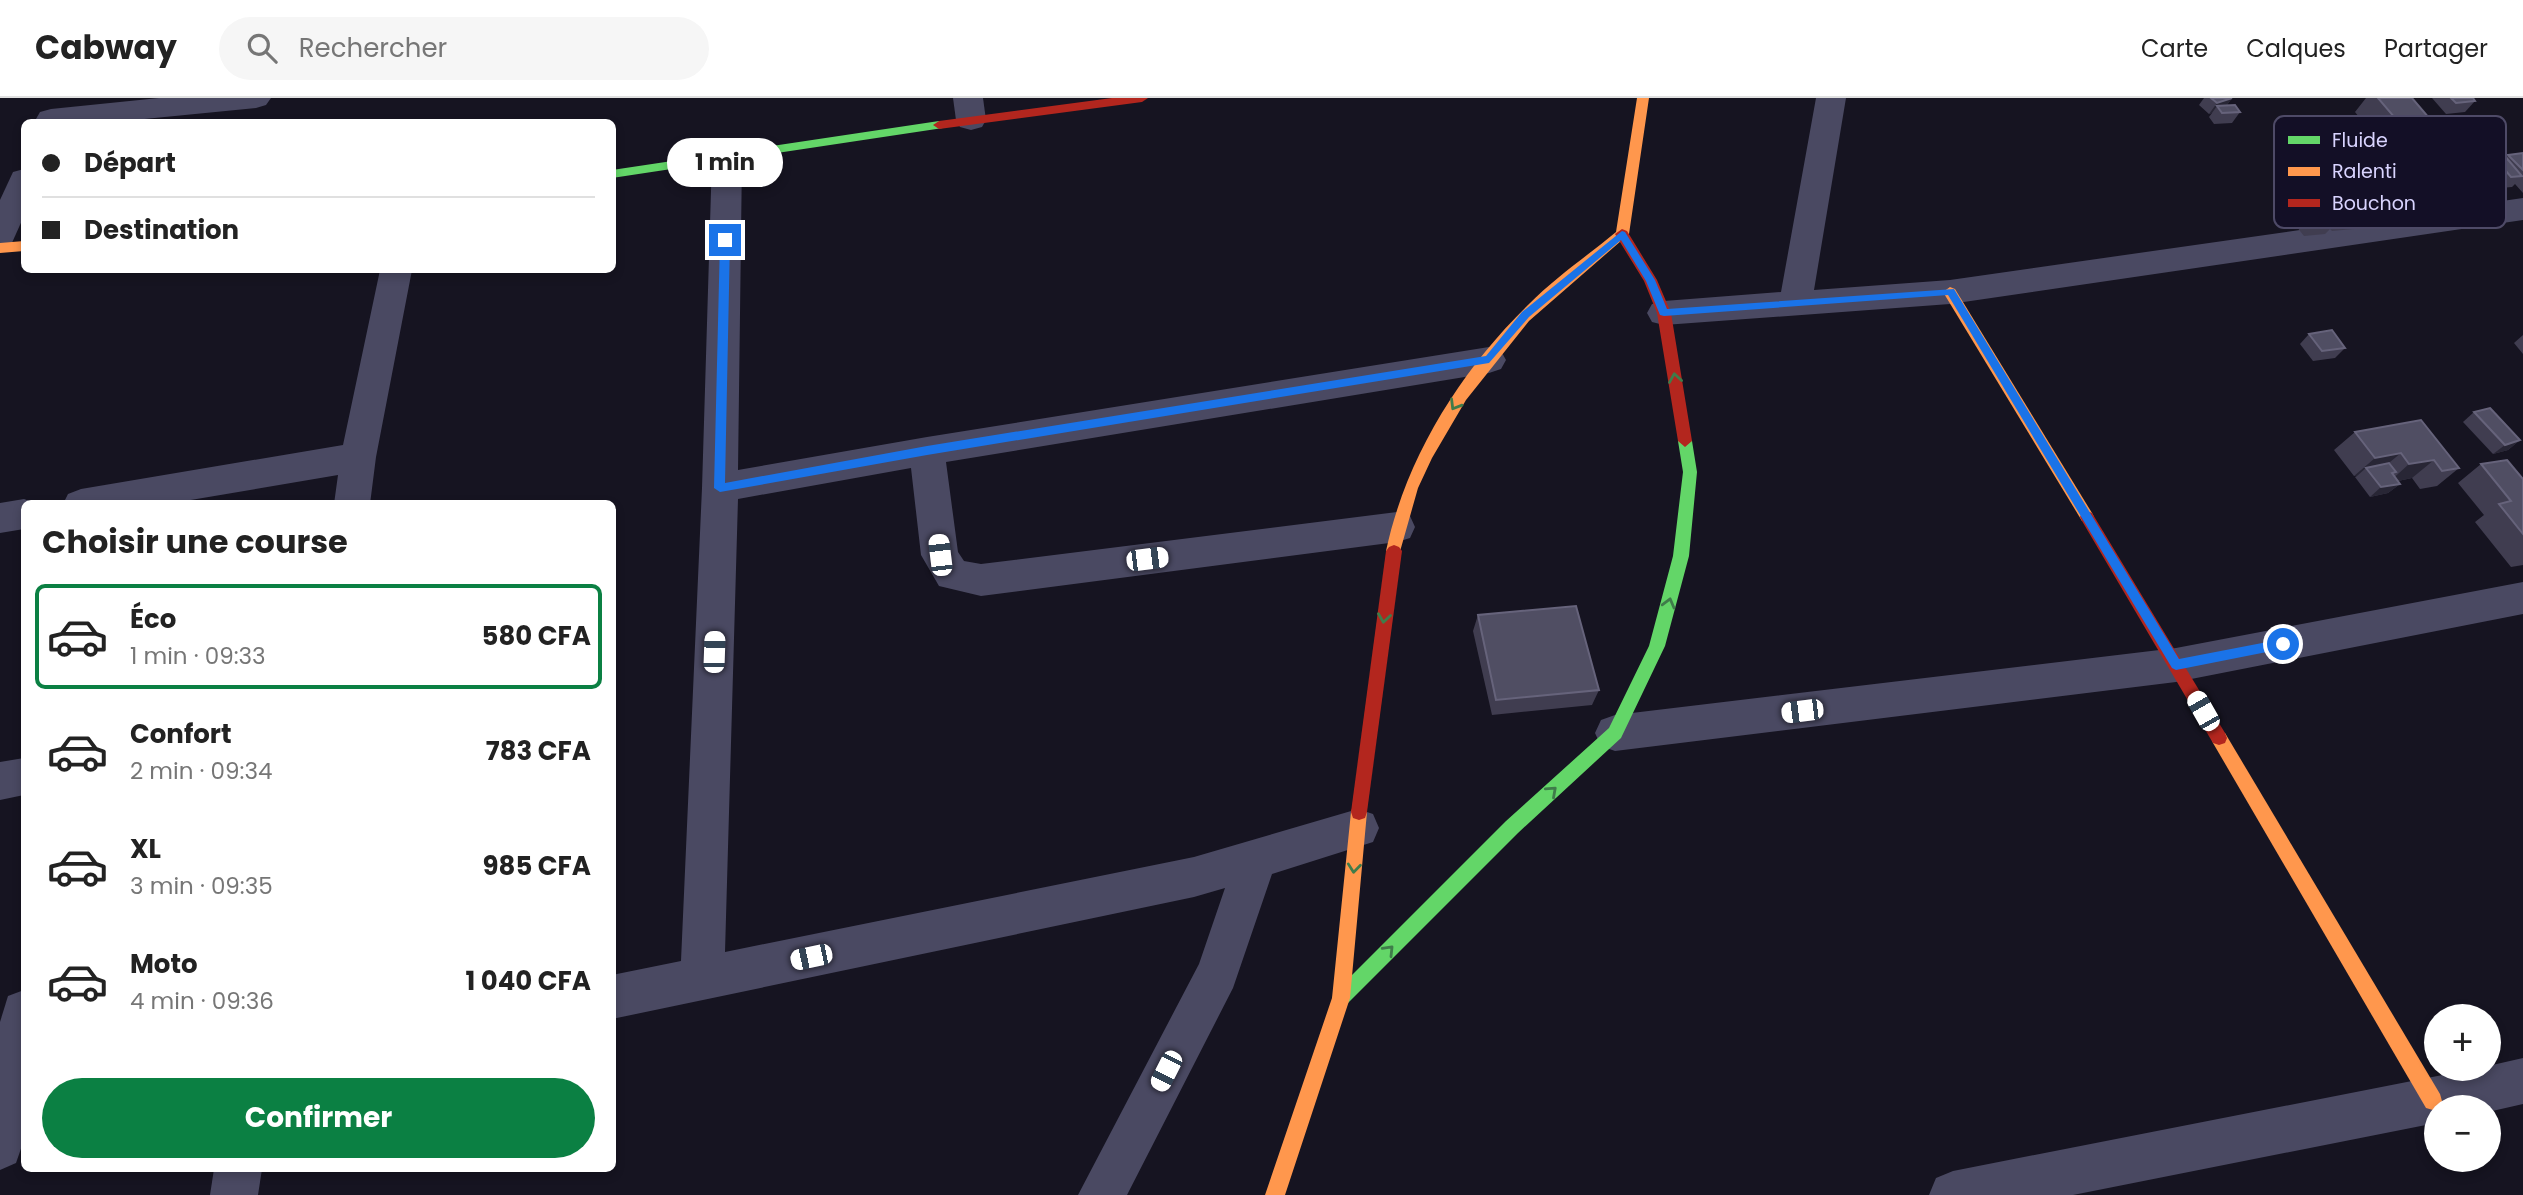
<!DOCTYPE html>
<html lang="fr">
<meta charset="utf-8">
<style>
:root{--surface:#fff;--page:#f6f6f6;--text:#222;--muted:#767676;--line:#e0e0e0;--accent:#0b8043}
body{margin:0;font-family:Poppins,sans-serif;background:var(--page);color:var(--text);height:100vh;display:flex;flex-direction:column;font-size:26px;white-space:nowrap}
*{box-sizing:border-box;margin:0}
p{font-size:23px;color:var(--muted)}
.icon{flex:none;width:38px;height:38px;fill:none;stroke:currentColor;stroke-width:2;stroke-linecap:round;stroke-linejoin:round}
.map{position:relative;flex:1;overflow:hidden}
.details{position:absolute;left:21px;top:402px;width:595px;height:672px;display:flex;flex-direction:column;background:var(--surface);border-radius:10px;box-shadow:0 4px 10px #0003}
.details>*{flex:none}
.banner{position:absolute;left:21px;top:21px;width:595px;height:154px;border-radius:10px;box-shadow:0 4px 10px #0003;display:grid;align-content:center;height:154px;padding:0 21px;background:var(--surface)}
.buttons{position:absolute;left:2424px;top:906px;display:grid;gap:14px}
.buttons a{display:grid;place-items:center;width:77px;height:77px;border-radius:50%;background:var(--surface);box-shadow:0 4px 10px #0003;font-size:35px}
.end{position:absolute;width:32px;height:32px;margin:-16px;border:9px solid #1a73e8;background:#fff;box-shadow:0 0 0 4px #fff}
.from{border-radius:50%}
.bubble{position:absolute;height:49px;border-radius:24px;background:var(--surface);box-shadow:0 4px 10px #0003;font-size:23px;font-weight:700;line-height:49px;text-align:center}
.car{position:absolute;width:21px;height:42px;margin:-21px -10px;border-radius:9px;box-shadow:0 0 5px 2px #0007;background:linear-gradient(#fff 24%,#345 0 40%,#fff 0 76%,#345 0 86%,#fff 0)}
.banner b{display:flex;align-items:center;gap:24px;height:66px;font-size:26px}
.banner b+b{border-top:2px solid var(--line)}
.banner i{width:18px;height:18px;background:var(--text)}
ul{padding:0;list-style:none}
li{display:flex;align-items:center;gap:21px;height:105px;margin:0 14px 10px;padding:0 7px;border:4px solid transparent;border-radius:10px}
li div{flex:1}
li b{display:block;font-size:26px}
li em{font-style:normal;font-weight:700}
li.selected{border-color:var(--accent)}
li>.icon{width:63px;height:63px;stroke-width:1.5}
h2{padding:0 21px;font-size:32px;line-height:84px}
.action{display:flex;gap:14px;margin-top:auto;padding:14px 21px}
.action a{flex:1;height:80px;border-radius:42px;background:var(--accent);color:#fff;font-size:28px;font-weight:700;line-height:80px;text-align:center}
header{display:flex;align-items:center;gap:42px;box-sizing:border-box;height:98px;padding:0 35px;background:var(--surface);border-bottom:2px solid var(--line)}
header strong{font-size:33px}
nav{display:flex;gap:38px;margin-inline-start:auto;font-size:24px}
.search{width:490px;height:63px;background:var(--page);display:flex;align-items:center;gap:18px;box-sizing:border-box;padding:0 24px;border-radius:38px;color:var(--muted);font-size:26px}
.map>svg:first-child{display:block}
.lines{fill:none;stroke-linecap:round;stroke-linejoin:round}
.street{fill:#4a4962;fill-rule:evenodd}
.fast{fill:#63d668;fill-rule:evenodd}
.slow{fill:#ff974d;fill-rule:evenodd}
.jam{fill:#b3261e;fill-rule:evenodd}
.wall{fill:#403d50}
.shaded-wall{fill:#282635}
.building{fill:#504e63;stroke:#66637b;stroke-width:2}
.oneway{stroke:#3f7c4a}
.route{fill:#1a73e8}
.key{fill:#130f26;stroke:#4e4a67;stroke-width:2}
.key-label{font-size:19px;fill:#d9d4ff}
</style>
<header>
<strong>Cabway</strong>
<div class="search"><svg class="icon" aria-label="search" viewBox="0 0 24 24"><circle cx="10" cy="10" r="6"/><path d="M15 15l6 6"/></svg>Rechercher</div>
<nav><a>Carte</a><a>Calques</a><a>Partager</a></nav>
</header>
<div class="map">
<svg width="2523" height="1097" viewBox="0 0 2523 1097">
<rect width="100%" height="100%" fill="#161421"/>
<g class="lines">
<g class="street">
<path d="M 159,0 L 271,0 L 266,7 L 256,10 L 114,24 L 38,24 L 36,21 L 40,14 L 51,11 Z"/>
<path d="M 953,0 L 983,0 L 986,22 L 982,29 L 971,32 L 960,29 L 956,22 Z"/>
<path d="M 1816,0 L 1846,0 L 1814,192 L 1950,182 L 2523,100 L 2523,122 L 1950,206 L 1664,227 L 1652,224 L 1647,215 L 1652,206 L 1664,203 L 1781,194 Z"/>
<path d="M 727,50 L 738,53 L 742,60 L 738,372 L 927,339 L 1489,249 L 1501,253 L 1506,262 L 1501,271 L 1489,275 L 946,364 L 958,454 L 964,463 L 981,466 L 1397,414 L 1410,418 L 1415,429 L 1410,440 L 1397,444 L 981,498 L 939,488 L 921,457 L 911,370 L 738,401 L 725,854 L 1194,759 L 1358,711 L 1373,716 L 1379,730 L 1373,744 L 1272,776 L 1233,890 L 1127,1097 L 1078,1097 L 1199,866 L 1225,790 L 1194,799 L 612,921 L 612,877 L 681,863 L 702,390 L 712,60 L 716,53 Z"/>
<path d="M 24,71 L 24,118 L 11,147 L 0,150 L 0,102 L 13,74 Z"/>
<path d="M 380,172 L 412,172 L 376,359 L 370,406 L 334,406 L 338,377 L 167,406 L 63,406 L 68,396 L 81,391 L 343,347 Z"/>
<path d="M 24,401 L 37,406 L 24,406 L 24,431 L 0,435 L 0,405 Z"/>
<path d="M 2523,484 L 2523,516 L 2176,584 L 1615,653 L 1601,648 L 1595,635 L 1601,622 L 1615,617 L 2176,550 Z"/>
<path d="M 24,660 L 24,697 L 0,702 L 0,664 Z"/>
<path d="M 24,892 L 24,1042 L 16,1065 L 0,1072 L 0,924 L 8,898 Z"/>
<path d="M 2523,960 L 2523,1006 L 2488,1014 L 2488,1010 L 2436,1010 L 2436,1025 L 2073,1097 L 1929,1097 L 1936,1080 L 1953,1073 L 2473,971 L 2488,971 L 2488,968 Z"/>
<path d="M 214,1071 L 262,1071 L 258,1097 L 210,1097 Z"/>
</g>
<g class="fast">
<path d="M 939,23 L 943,24 L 943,30 L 612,80 L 612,72 Z"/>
<path d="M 1685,337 L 1692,343 L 1697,374 L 1689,458 L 1665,548 L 1621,640 L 1518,735 L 1347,906 L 1341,909 L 1335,906 L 1332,900 L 1335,894 L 1506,723 L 1609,630 L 1649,548 L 1673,458 L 1683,374 L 1678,343 Z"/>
</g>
<g class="slow">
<path d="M 1637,0 L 1649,0 L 1629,136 L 1529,223 L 1466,302 L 1432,360 L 1418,390 L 1399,457 L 1389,457 L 1386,453 C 1406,359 1461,272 1529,206 C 1556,179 1587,158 1616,134 Z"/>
<path d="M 24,143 L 24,153 L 0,155 L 0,145 Z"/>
<path d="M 1950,189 L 1955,191 L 2092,415 L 2094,419 L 2092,423 L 2082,423 L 1943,194 Z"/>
<path d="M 2219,633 L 2225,635 L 2440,996 L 2442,1003 L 2440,1010 L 2433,1012 L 2426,1010 L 2213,645 L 2211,640 L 2213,635 Z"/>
<path d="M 1359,706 L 1365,708 L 1367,714 L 1350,900 L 1285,1097 L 1265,1097 L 1332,900 L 1351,714 L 1353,708 Z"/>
</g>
<g class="jam">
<path d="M 1112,0 L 1148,0 L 1142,4 L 939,31 L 933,27 L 939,23 Z"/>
<path d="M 1622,131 L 1627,133 L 1657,182 L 1671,215 L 1692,343 L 1685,349 L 1678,343 L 1657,215 L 1644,183 L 1615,136 Z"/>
<path d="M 2087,413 L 2092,415 L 2225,635 L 2227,640 L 2225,645 L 2219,647 L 2213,645 L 2082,423 L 2080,419 L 2082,415 Z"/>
<path d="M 1394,447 L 1399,449 L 1402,453 L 1367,714 L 1365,720 L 1359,722 L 1353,720 L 1351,714 L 1386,453 L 1389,449 Z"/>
</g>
</g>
<g class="wall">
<path d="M 2204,0 L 2232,0 L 2227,7 L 2240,14 L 2232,25 L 2214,26 L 2209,19 L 2212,15 L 2209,16 L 2199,7 Z"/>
<path d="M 2366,0 L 2412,0 L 2429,20 L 2454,35 L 2435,56 L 2409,59 L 2414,65 L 2404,75 L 2392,77 L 2382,64 L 2389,56 L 2355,14 Z"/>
<path d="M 2432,0 L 2473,0 L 2475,3 L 2465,14 L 2446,16 Z"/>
<path d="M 2332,45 L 2367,65 L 2358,76 L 2356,76 L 2361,83 L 2364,80 L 2399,102 L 2389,113 L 2378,114 L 2364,130 L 2332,133 L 2330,131 L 2325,136 L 2304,138 L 2293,124 L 2302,113 L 2315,111 L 2295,84 L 2291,85 L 2278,68 L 2295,47 Z"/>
<path d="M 2523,55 L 2523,95 L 2515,86 L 2512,89 L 2500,90 L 2482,69 L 2493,58 L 2506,60 L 2508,57 Z"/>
<path d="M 2409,80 L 2466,93 L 2469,90 L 2502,100 L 2491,110 L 2471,114 L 2469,112 L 2466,116 L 2425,121 L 2400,90 Z"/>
<path d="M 2309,236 L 2345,250 L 2335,260 L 2313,263 L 2300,246 Z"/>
<path d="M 2523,237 L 2523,256 L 2514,245 Z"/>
<path d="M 2474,314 L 2520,342 L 2508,352 L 2493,356 L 2463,324 Z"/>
<path d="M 2355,334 L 2459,370 L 2437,388 L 2420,391 L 2412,380 L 2398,383 L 2400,386 L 2388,395 L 2370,399 L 2355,379 L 2357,378 L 2354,378 L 2334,352 Z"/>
<path d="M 2481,366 L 2523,381 L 2523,467 L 2511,469 L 2475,424 L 2484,417 L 2458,385 Z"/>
<path d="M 1478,517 L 1599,592 L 1592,607 L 1492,617 L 1473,533 Z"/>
</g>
<g class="shaded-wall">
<path d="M 2232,0 L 2224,11 L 2217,8 L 2212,15 L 2209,16 L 2217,5 Z"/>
<path d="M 2312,63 L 2295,84 L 2291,85 L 2308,64 Z"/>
<path d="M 2520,342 L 2508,352 L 2493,356 L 2505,347 Z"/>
<path d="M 2401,355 L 2379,373 L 2366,370 L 2357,378 L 2354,378 L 2375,360 Z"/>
<path d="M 2434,362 L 2412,380 L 2388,385 L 2409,366 Z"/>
<path d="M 2400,386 L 2388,395 L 2370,399 L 2381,389 Z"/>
</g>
<g class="building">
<path d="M 2211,0 L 2232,0 L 2217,5 Z"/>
<path d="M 2378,0 L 2412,0 L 2429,20 L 2440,19 L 2454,35 L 2412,40 Z"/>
<path d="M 2451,0 L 2473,0 L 2475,3 L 2456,5 Z"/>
<path d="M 2235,7 L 2240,14 L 2222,15 L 2217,8 Z"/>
<path d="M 2523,55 L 2523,72 L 2508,57 Z"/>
<path d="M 2504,57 L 2522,78 L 2511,79 L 2493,58 Z"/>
<path d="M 2332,232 L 2345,250 L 2322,253 L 2309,236 Z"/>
<path d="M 2490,310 L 2520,342 L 2505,347 L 2474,314 Z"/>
<path d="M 2421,322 L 2459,370 L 2442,373 L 2434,362 L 2409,366 L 2401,355 L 2375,360 L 2355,334 Z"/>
<path d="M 2507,362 L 2523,381 L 2523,436 L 2499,406 L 2511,403 L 2481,366 Z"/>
<path d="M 2389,365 L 2396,374 L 2392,375 L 2400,386 L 2381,389 L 2366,370 Z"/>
<path d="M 1576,508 L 1599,592 L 1496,602 L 1478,517 Z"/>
</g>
<defs><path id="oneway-chevron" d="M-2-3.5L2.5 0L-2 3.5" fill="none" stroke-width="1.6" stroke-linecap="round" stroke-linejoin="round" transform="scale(1.75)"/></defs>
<g class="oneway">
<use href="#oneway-chevron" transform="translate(1675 280) rotate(-99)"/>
<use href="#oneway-chevron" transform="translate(1455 307) rotate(121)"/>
<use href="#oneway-chevron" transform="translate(1669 505) rotate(-75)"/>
<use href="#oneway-chevron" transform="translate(1384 520) rotate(98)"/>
<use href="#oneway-chevron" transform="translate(1552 693) rotate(-42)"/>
<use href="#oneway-chevron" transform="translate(1354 770) rotate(96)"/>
<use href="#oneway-chevron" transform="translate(1389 852) rotate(-46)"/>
</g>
<path class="route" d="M 1622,133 L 1625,134 L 1655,182 L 1667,211 L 1954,191 L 2179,561 L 2283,541 L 2287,543 L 2287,550 L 2176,572 L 2172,570 L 1948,197 L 1664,218 L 1660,217 L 1646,183 L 1621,142 L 1529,219 L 1489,265 L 927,357 L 720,394 L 714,390 L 720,142 L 725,139 L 730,142 L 725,385 L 927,348 L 1486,258 L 1522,214 Z"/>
<rect x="2274" y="18" width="232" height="112" rx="10" class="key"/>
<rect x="2288" y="38" width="32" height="8" fill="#63d668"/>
<rect x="2288" y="69" width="32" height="9" fill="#ff974d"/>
<rect x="2288" y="101" width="32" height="8" fill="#b3261e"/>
<g class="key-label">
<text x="2332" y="49">Fluide</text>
<text x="2332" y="80">Ralenti</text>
<text x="2332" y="112">Bouchon</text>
</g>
</svg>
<div class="buttons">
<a>+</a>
<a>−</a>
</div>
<i class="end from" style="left:2283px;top:546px"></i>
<i class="end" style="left:725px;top:142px"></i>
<div class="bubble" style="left:667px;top:40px;width:116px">1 min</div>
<i class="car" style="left:940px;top:457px;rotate:353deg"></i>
<i class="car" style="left:1147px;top:461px;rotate:83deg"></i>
<i class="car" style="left:714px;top:554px;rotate:2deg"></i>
<i class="car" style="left:1802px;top:613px;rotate:263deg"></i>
<i class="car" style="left:2203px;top:613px;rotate:330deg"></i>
<i class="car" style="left:811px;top:859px;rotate:258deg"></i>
<i class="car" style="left:1166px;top:973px;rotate:207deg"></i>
<div class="banner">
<b><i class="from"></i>Départ</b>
<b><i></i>Destination</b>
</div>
<section class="details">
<h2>Choisir une course</h2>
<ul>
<li class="selected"><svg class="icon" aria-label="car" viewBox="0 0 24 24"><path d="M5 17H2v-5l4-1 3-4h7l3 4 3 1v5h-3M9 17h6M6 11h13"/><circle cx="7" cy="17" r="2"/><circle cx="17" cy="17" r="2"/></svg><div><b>Éco</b><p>1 min · 09:33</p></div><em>580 CFA</em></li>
<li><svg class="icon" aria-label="car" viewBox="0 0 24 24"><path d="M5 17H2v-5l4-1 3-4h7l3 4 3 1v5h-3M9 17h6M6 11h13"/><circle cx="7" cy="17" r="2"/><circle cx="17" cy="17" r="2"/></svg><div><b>Confort</b><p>2 min · 09:34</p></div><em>783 CFA</em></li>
<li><svg class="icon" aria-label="car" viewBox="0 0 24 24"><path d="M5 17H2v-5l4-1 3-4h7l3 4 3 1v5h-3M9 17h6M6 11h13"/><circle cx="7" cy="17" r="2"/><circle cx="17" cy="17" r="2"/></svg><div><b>XL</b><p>3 min · 09:35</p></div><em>985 CFA</em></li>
<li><svg class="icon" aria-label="car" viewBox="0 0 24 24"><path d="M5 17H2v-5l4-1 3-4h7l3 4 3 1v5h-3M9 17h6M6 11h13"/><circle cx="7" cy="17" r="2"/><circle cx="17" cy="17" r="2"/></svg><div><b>Moto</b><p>4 min · 09:36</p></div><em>1 040 CFA</em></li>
</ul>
<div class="action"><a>Confirmer</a></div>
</section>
</div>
